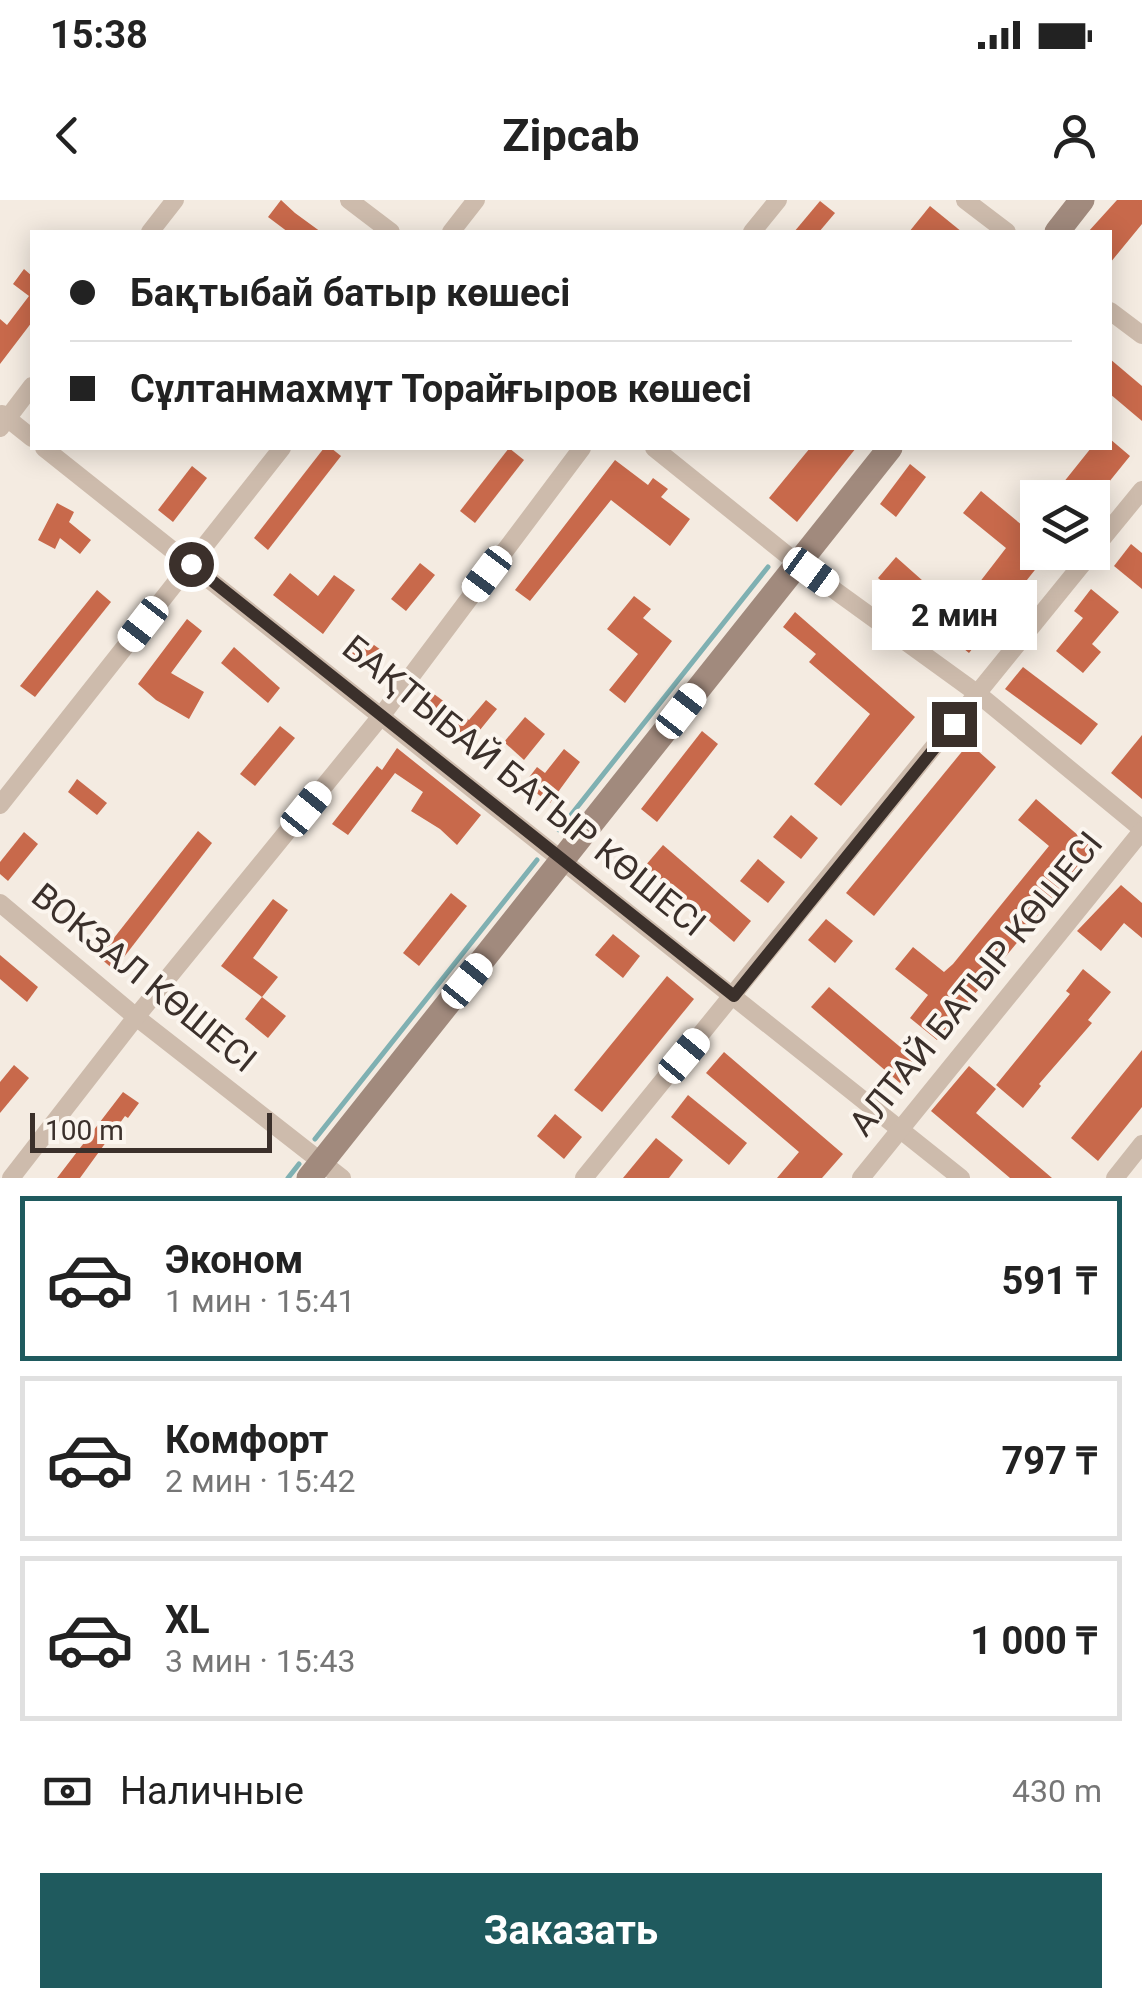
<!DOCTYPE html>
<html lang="ru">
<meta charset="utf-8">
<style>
:root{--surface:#fff;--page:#f2f2f2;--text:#222;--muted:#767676;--line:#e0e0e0;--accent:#1f5a5e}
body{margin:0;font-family:Roboto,sans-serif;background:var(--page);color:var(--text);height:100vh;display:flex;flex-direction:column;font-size:38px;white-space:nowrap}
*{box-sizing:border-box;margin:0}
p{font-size:32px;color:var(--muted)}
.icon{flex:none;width:55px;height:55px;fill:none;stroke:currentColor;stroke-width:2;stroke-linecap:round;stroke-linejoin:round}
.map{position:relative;height:978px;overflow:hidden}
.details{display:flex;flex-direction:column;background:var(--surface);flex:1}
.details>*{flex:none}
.banner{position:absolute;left:30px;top:30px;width:1082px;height:220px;border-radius:0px;box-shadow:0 5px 25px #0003;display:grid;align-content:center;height:220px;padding:0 40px;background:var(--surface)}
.controls{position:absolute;left:1020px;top:280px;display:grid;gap:20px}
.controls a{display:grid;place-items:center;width:90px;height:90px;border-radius:0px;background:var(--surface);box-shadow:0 5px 25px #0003;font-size:50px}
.scale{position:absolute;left:30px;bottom:25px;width:242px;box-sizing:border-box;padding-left:10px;border:5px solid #3b302b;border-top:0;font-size:28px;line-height:35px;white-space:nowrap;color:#3b302b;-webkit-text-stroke:8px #fbf5ee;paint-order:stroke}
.end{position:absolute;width:45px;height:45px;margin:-22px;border:12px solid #3b302b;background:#fff;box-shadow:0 0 0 5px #fff}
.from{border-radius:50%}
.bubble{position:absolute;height:70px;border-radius:0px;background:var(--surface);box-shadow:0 5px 25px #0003;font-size:32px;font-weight:700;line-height:70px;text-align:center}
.car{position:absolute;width:30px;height:60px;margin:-30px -15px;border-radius:12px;box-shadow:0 0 8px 2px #0007;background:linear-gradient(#fff 24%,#345 0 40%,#fff 0 76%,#345 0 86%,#fff 0)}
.banner b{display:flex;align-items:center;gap:35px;height:95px;font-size:38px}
.banner b+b{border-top:2px solid var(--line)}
.banner i{width:25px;height:25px;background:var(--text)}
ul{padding:18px 0 0;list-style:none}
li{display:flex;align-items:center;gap:30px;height:165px;margin:0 20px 15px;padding:0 20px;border:5px solid var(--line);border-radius:0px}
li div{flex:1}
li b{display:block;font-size:38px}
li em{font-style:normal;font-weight:700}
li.selected{border-color:var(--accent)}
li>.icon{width:90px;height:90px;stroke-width:1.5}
.pay{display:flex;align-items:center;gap:25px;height:110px;padding:0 40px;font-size:38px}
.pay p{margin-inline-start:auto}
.button{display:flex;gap:20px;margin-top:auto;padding:20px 40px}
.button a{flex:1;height:115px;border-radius:0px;background:var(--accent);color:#fff;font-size:40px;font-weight:700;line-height:115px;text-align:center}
.status{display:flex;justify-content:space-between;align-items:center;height:70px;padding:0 50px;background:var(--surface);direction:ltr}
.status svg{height:28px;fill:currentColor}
header{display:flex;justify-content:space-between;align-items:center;height:130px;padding:0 40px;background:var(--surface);font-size:45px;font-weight:700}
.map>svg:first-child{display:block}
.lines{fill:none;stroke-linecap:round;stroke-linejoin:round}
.stream{stroke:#7fb0b2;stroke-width:5}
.building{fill:#c8694b}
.minor{stroke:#cdbbac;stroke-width:18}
.secondary{stroke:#a18a7d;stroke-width:25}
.route{stroke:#3b302b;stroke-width:12}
.labels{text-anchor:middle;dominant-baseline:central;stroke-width:8;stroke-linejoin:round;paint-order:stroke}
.street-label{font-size:35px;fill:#3b302b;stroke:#fbf5ee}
</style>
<div class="status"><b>15:38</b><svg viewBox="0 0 49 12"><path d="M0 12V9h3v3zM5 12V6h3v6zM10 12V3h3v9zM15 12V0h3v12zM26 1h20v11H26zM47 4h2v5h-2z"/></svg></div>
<header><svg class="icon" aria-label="back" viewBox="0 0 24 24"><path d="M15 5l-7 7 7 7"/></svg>Zipcab<svg class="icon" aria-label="person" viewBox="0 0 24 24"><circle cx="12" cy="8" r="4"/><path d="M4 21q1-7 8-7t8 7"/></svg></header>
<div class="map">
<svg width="1142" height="978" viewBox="0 0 1142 978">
<rect width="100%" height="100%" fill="#f4ebe1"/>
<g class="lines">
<g class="stream">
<path d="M 559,630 L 768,367"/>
<path d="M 315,939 L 537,660"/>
<path d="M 288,978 L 299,964"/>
</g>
</g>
<g class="building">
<path d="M 281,0 L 295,13 L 321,32 L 288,32 L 268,17 Z"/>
<path d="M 1117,0 L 1142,0 L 1142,24 L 1110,63 L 1110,32 L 1088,32 Z"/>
<path d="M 820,1 L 835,13 L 819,32 L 794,32 Z"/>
<path d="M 930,6 L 962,32 L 909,32 Z"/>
<path d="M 24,69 L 32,76 L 32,122 L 0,164 L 0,119 L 7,125 L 29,96 L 13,84 Z"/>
<path d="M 1110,159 L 1142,186 L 1142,221 L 1110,194 Z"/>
<path d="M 1110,239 L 1130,256 L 1096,298 L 1051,298 L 1091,248 L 1110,248 Z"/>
<path d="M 324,248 L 331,248 L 341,256 L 268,350 L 254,338 Z"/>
<path d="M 509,248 L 524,260 L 475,323 L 460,311 Z"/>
<path d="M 810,248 L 856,248 L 797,322 L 769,298 Z"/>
<path d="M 615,260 L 648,285 L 653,278 L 668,289 L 661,297 L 690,319 L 670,346 L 611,300 L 530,401 L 515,390 Z"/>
<path d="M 910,264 L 926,277 L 896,317 L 880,304 Z"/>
<path d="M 192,266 L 207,278 L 173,322 L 158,310 Z"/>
<path d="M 981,291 L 1023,326 L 1038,309 L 1038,352 L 1046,356 L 969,453 L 942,431 L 1006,348 L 963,313 Z"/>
<path d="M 57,303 L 74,312 L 69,322 L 91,340 L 80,354 L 60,338 L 55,349 L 38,340 Z"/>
<path d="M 1131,344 L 1142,353 L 1142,389 L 1114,366 Z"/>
<path d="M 896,357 L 923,381 L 905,401 L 878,378 Z"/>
<path d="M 420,363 L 435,375 L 406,411 L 391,399 Z"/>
<path d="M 290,373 L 318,396 L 334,375 L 355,390 L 323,434 L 273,395 Z"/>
<path d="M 1091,389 L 1119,412 L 1092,444 L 1101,452 L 1083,473 L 1056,451 L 1083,418 L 1074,411 Z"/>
<path d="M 97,390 L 111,402 L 35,497 L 20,486 Z"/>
<path d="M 634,396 L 651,409 L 643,418 L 672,441 L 625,503 L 609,490 L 638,454 L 607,429 Z"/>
<path d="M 795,412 L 915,517 L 841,606 L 814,584 L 870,514 L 809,462 L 816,454 L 783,427 Z"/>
<path d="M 187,419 L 202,431 L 171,473 L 204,492 L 189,519 L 156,500 L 138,484 Z"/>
<path d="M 356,432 L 381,450 L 367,469 L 342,451 Z"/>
<path d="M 234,447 L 280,488 L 268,503 L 221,463 Z"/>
<path d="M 1023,467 L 1098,524 L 1081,545 L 1005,489 Z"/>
<path d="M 434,494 L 469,520 L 486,500 L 497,509 L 467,546 L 456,536 L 458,533 L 424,508 Z"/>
<path d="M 525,517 L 545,534 L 524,560 L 504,542 Z"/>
<path d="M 280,526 L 295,538 L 255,586 L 240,574 Z"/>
<path d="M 702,531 L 718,544 L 657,622 L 641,609 Z"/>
<path d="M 1142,535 L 1142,599 L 1111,573 Z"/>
<path d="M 969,543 L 996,567 L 874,716 L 846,693 Z"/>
<path d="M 397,548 L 481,615 L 457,645 L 440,629 L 411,611 L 423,592 L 395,573 L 348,635 L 332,624 L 377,566 L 382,570 Z"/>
<path d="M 564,549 L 580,562 L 550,603 L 524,584 L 537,567 L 545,573 Z"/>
<path d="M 77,579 L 107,603 L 97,615 L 68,592 Z"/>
<path d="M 1036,599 L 1094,649 L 937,840 L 910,818 L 928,795 L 895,769 L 913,747 L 944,772 L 953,764 L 1049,646 L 1018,620 Z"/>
<path d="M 791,615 L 818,638 L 801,659 L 773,637 Z"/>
<path d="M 198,631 L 212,643 L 114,770 L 99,757 Z"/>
<path d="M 24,632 L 38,644 L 8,681 L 0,674 L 0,662 Z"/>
<path d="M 663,645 L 751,721 L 734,742 L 645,666 Z"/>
<path d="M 758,659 L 785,682 L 768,703 L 740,681 Z"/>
<path d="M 1121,685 L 1142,703 L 1142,738 L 1124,723 L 1101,751 L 1077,731 Z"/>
<path d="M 451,693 L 467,706 L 419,766 L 403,753 Z"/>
<path d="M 273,699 L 288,710 L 253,758 L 278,777 L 262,797 L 221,766 Z"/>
<path d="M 826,719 L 853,741 L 835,763 L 808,740 Z"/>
<path d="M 613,734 L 640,756 L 623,778 L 595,755 Z"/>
<path d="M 0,755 L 38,787 L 27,802 L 0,779 Z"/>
<path d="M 1083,769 L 1111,792 L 1088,820 L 1092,823 L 1039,884 L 1041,886 L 1023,908 L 996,885 L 1070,794 L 1066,791 Z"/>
<path d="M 667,776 L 694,799 L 602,912 L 574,890 Z"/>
<path d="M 829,787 L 918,862 L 900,883 L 811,807 Z"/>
<path d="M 262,797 L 286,816 L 268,838 L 245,819 Z"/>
<path d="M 1142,850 L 1142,907 L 1098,961 L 1071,938 Z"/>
<path d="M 724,852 L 843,954 L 822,978 L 777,978 L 799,952 L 706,873 Z"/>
<path d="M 14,865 L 29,878 L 0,913 L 0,882 Z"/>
<path d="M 969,866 L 996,889 L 976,913 L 1052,978 L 1010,978 L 931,911 Z"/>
<path d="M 123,892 L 139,903 L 128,918 L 125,916 L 80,978 L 57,978 Z"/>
<path d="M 688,895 L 747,943 L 729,965 L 671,917 Z"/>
<path d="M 555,914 L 582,937 L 564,959 L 537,936 Z"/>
<path d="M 656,938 L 683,960 L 669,978 L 623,978 Z"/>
</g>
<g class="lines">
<g class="minor">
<path d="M 349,0 L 391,32"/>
<path d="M 965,0 L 1007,32"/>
<path d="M 150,32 L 175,0"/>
<path d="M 451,32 L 476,0"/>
<path d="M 752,32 L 778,0"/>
<path d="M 1110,111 L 1142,135"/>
<path d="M 2,214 L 32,238"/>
<path d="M 0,228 L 32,186"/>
<path d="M 44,248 L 961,978"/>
<path d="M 654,248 L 797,363 L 978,494 L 1142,629"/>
<path d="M 1092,351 L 1142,290"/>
<path d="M 0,605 L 282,248"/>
<path d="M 0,703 L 136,817 L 342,978"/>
<path d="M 11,978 L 136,817 L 382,515 L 582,248"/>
<path d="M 584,978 L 1092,352"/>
<path d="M 861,978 L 1142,631"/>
<path d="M 1115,978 L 1142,944"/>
</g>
<g class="secondary">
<path d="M 1057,32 L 1082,0"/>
<path d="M 309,978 L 890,248"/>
</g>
</g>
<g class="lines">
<path class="route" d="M 191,364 L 734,796 L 954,524"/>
</g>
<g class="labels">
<g class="street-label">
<text transform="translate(524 586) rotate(39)">БАҚТЫБАЙ БАТЫР КӨШЕСІ</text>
<text transform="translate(144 778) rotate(39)">ВОКЗАЛ КӨШЕСІ</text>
<text transform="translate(976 784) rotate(-51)">АЛТАЙ БАТЫР КӨШЕСІ</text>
</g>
</g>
</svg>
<div class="controls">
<a><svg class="icon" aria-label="layers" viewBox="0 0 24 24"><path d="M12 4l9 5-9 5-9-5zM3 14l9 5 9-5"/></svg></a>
</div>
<div class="scale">100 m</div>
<i class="end from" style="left:191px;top:364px"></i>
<i class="end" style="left:954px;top:524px"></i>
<div class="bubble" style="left:872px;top:380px;width:165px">2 мин</div>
<i class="car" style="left:811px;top:372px;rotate:126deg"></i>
<i class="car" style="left:487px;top:374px;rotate:217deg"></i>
<i class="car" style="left:143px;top:424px;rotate:218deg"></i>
<i class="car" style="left:681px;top:511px;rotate:38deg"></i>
<i class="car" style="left:306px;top:609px;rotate:39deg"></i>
<i class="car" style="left:467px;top:781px;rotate:39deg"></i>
<i class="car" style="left:684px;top:856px;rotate:40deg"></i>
<div class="banner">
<b><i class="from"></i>Бақтыбай батыр көшесі</b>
<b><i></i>Сұлтанмахмұт Торайғыров көшесі</b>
</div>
</div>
<section class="details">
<ul>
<li class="selected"><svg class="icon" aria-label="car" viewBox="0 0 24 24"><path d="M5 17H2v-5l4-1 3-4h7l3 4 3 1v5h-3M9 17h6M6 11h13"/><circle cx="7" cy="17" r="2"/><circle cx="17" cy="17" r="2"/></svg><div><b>Эконом</b><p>1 мин · 15:41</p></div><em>591 ₸</em></li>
<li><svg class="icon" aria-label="car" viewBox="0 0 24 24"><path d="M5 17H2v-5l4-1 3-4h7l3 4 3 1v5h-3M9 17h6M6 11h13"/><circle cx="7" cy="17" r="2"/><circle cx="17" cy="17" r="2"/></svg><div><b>Комфорт</b><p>2 мин · 15:42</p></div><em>797 ₸</em></li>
<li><svg class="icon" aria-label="car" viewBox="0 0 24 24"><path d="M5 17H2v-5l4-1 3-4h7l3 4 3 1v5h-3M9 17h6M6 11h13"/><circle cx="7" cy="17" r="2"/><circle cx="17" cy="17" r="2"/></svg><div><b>XL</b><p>3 мин · 15:43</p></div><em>1 000 ₸</em></li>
</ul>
<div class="pay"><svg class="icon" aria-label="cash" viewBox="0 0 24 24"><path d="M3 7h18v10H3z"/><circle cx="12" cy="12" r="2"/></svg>Наличные<p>430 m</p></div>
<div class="button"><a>Заказать</a></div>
</section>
